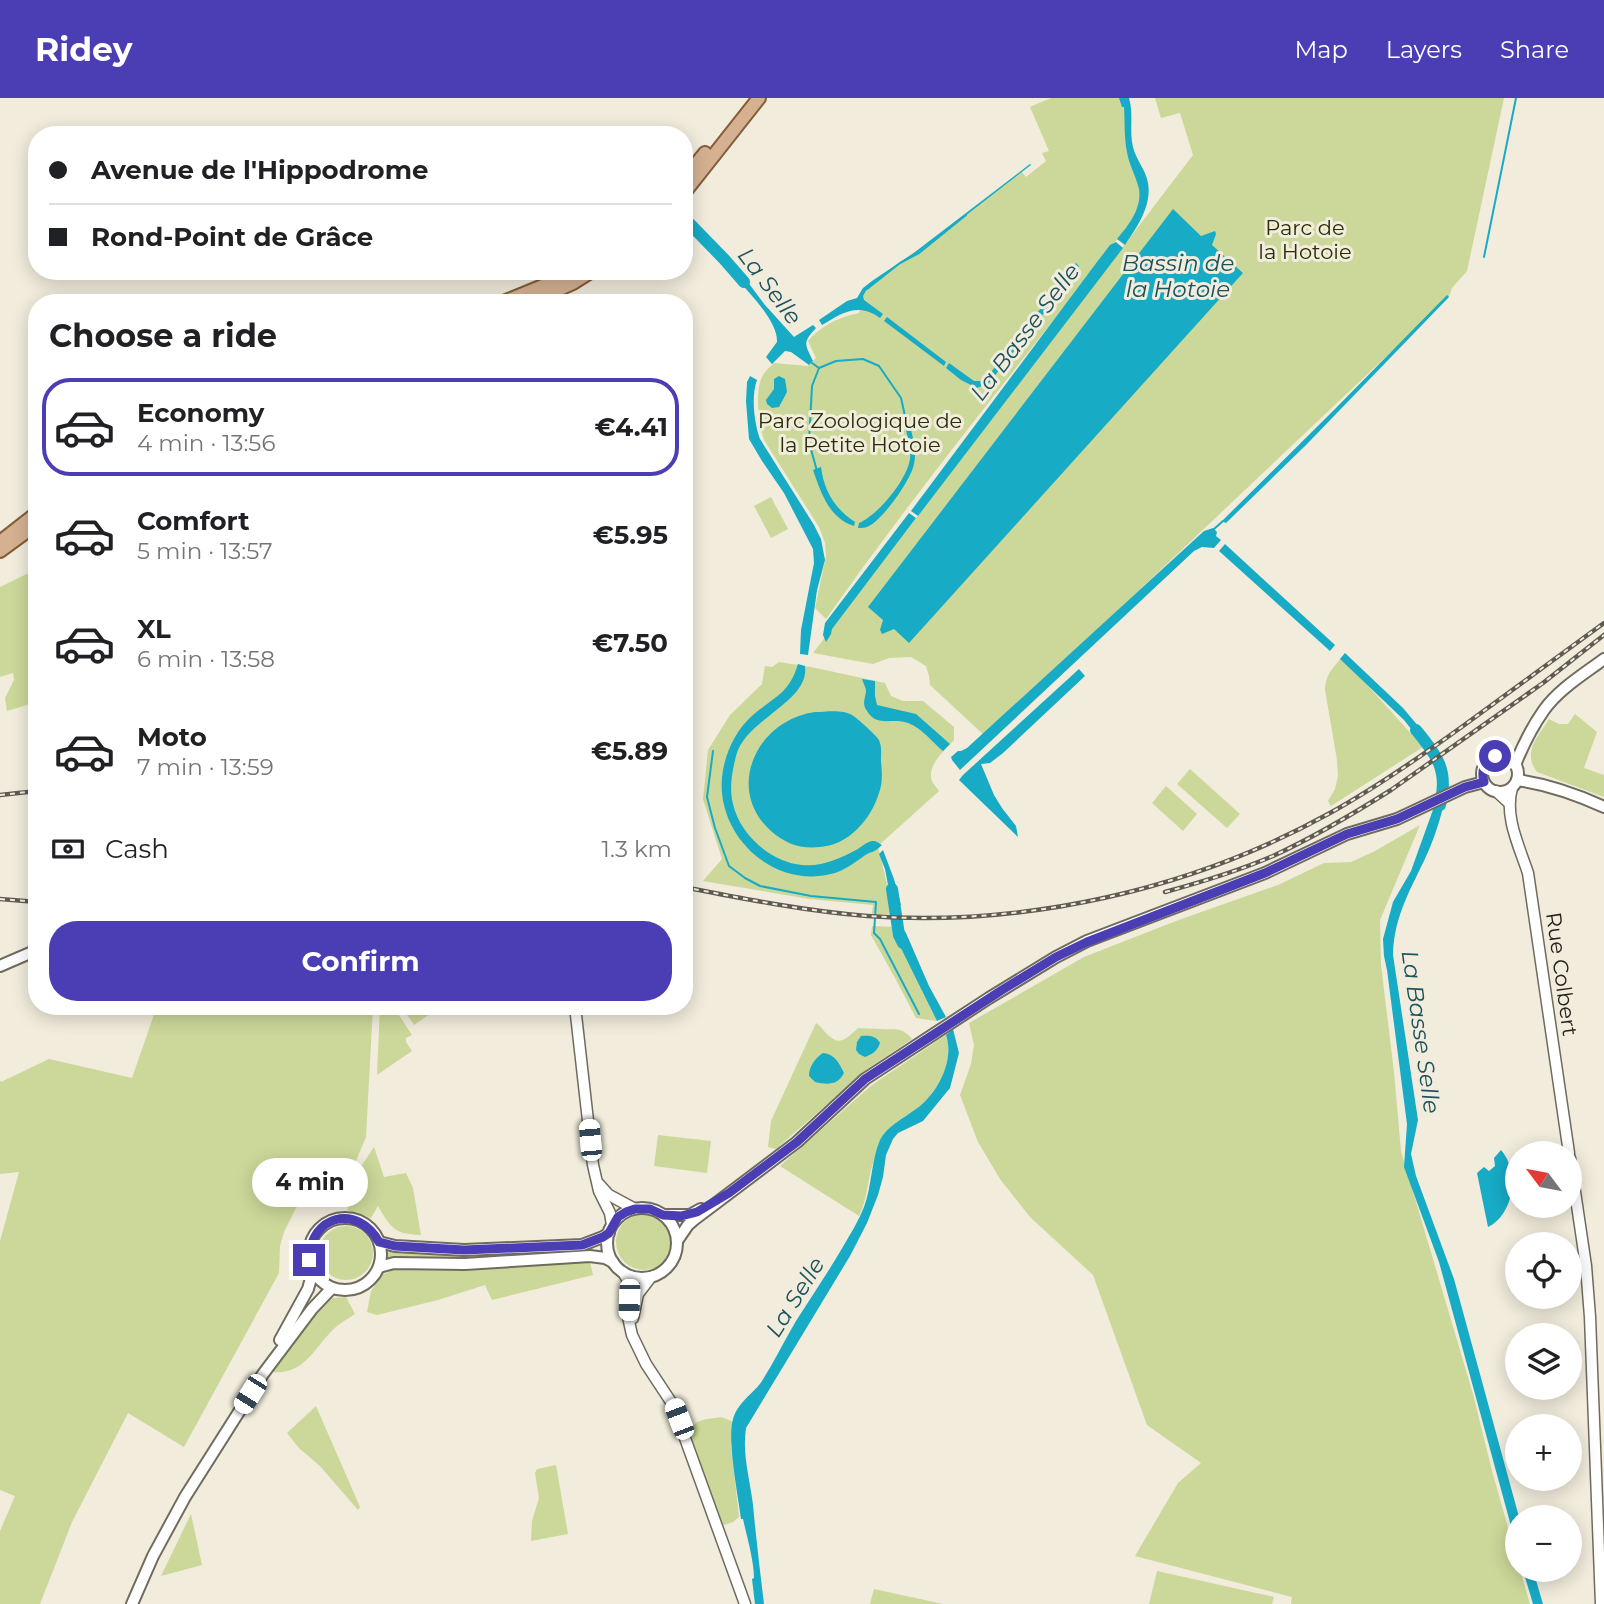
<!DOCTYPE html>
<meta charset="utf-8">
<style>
:root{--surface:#fff;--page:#f6f6f6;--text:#202124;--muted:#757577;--line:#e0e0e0;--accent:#4b3eb5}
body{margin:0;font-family:Montserrat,sans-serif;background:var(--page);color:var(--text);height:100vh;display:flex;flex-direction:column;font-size:26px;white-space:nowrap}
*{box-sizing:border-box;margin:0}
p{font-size:23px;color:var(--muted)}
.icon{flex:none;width:38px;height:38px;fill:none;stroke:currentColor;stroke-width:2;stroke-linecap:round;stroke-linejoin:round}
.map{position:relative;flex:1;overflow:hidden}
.side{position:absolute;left:28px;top:196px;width:665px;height:721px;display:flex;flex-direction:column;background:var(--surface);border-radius:28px;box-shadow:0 4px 18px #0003}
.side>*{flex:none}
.banner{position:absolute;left:28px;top:28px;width:665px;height:154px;border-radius:28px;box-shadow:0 4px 18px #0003;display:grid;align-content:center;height:154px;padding:0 21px;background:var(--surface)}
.needle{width:46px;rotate:302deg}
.fabs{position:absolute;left:1505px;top:1043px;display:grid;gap:14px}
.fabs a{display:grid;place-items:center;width:77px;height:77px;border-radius:50%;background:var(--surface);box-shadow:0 4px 18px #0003;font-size:35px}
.end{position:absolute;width:32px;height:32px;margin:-16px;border:9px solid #4b3eb5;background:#fff;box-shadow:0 0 0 4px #fff}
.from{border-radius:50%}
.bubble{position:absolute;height:49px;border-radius:24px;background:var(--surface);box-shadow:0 4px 18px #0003;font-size:23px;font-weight:700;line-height:49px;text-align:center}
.car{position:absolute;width:21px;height:42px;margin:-21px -10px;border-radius:9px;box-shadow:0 0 5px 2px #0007;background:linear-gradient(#fff 24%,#345 0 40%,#fff 0 76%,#345 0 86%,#fff 0)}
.banner b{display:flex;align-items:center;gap:24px;height:66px;font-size:26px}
.banner b+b{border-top:2px solid var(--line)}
.banner i{width:18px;height:18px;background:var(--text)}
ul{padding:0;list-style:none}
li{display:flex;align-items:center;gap:21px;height:98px;margin:0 14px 10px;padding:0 7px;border:4px solid transparent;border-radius:28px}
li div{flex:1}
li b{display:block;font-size:26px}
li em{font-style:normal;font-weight:700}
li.on{border-color:var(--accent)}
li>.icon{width:63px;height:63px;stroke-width:1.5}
h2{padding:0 21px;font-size:32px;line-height:84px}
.pay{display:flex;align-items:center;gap:18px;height:77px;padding:0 21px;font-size:26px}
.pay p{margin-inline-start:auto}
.primary-button{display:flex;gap:14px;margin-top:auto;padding:14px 21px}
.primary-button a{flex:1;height:80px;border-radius:28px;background:var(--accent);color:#fff;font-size:28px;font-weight:700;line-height:80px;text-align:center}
header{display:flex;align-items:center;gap:42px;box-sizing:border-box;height:98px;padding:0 35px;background:var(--accent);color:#fff}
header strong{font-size:33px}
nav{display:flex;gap:38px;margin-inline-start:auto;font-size:24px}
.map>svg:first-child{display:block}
.green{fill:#cbd899}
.water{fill:#17abc6}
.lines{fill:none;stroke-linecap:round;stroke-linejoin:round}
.stream{stroke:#17abc6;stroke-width:2}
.river{stroke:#17abc6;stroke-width:12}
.tertiary-casing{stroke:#6f6b5e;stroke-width:13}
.secondary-casing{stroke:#6f6b5e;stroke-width:14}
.primary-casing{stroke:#845d3a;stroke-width:16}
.tertiary{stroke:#fff;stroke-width:10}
.secondary{stroke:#fff;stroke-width:10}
.primary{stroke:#d5b192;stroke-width:12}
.rail-casing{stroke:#5e5b53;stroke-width:4.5}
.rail{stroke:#f1ecdc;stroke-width:2;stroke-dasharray:5;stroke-linecap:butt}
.route{stroke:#4b3eb5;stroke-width:9}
.labels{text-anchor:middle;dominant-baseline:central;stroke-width:6;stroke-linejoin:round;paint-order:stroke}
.park-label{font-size:21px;fill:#282e07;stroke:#f1ecdc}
.street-label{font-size:21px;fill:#23211c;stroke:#f1ecdc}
.water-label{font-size:23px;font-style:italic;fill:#1c525e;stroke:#f1ecdc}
</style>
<header>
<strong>Ridey</strong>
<nav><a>Map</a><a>Layers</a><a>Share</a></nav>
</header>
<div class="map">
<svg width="1604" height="1506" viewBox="0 0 1604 1506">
<rect width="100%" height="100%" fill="#f1ecdc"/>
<g class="green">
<path d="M 1051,0 L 1123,0 L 1140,96 L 1137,114 L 1133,121 C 1030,254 923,383 826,521 L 815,510 L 826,458 L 825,445 L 819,429 L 764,342 C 759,328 754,291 763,277 C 766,272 771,268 774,265 L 808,268 L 816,260 L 808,243 C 822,227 839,219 859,215 L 864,193 L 1022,74 L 1026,79 L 1046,63 L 1042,55 L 1049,53 L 1030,9 Z"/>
<path d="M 1155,0 L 1504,0 L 1467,173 L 1452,190 L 1449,199 L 985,638 L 930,587 L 929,578 L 926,568 L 911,559 L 889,560 L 873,566 L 813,555 L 1193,57 L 1180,15 L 1161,20 Z"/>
<path d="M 771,399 L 788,431 L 771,440 L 754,408 Z"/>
<path d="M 37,471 L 37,604 L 7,613 L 5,600 L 14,582 L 13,575 L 0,579 L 0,489 Z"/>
<path d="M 1342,559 L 1423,649 L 1331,708 L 1328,703 L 1335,691 L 1338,678 L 1337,662 L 1325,592 C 1325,577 1333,570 1342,559 Z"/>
<path d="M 779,564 L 811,569 L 885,585 L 891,598 L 903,603 L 923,603 L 954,629 L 954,642 C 945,652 926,668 932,683 C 934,687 937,690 939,693 L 878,748 L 892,808 L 892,816 L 872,816 L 873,807 L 809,801 L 703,783 L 722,761 L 703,701 L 708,652 L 730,617 L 762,586 L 765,568 L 772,569 Z"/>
<path d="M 1575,616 L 1597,634 L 1584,670 L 1604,677 L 1604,699 L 1537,674 C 1522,654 1538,639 1549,621 L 1559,626 L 1568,626 Z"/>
<path d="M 1190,671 L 1240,716 L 1227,730 L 1177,686 Z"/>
<path d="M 1166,688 L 1197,716 L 1183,733 L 1152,705 Z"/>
<path d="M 1420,727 L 1380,822 L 1381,867 L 1394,974 L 1401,1053 L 1473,1296 L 1492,1373 L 1517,1461 L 1517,1472 L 1520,1472 L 1530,1506 L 1291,1506 L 1292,1499 L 1135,1458 L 1178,1385 L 1201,1365 L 1147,1327 L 1093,1177 L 1030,1119 L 1000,1081 L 978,1044 L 960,997 L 971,966 L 974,947 L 969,925 L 1084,859 L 1176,823 L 1278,787 L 1324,765 L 1351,764 L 1375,753 Z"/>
<path d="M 872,828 L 894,829 L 894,834 L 937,923 L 916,920 L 895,880 L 871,837 Z"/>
<path d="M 157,908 L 373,908 L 366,1039 L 356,1063 L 341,1077 L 315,1090 L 296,1110 L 284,1134 L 280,1148 L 279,1175 L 184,1349 L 128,1315 L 72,1424 L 40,1506 L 0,1506 L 0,1433 L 15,1398 L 0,1392 L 0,1143 L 19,1074 L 0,1076 L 0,982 L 1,984 L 49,961 L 132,980 Z"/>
<path d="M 380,908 L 393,908 L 412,937 L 406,940 L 406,944 L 412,953 L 377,977 Z"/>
<path d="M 401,908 L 441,908 L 414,927 Z"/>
<path d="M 816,925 C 822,929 824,934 829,938 C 841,949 849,938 858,930 C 866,930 874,931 881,931 C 896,932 901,928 912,941 L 867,971 L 776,1051 L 768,1049 L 771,1023 Z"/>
<path d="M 946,937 C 955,962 938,993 919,1009 C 913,1015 903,1018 897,1024 C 889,1033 882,1046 877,1056 C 867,1074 869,1099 859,1118 L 780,1068 L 872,987 Z"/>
<path d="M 658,1037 L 711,1043 L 707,1075 L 654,1068 Z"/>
<path d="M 374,1049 L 384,1079 L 406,1075 L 413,1090 L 421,1137 C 394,1136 391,1130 378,1108 L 371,1120 L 347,1112 L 361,1079 L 360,1070 Z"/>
<circle cx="644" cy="1144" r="28"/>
<circle cx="346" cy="1155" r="27"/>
<path d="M 593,1148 L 593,1154 L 449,1162 L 394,1160 L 387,1162 L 386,1151 Z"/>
<path d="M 590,1164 L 593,1177 L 492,1202 L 485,1187 L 438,1202 L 377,1217 L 367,1214 L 371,1193 L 382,1177 L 400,1169 L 432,1172 L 466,1172 Z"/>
<path d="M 346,1199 L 355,1216 C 349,1220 342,1224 337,1228 C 315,1247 306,1277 273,1274 L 318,1212 L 333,1200 Z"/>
<path d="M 316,1308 L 360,1409 L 358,1412 L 320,1368 L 299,1350 L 287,1335 Z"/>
<path d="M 721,1319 L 734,1324 L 731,1348 L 739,1419 L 733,1424 L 721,1428 L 689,1338 C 692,1320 705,1322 721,1319 Z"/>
<path d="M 556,1367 L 568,1436 L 531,1443 L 532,1423 L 539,1400 L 535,1375 L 537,1371 Z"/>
<path d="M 191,1416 L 202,1467 L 161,1478 Z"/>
<path d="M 1157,1473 L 1274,1499 L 1272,1506 L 1149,1506 Z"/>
<path d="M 874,1491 L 943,1506 L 870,1506 Z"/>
</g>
<g class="water">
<path d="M 1119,0 L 1129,0 C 1134,17 1129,32 1133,49 C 1136,62 1146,72 1148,85 C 1152,108 1137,129 1125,147 L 1117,141 C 1129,127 1142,110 1139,91 C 1136,78 1129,67 1127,54 C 1124,39 1125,24 1124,9 L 1122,9 Z"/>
<path d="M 1030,66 L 1031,67 L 916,156 L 899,165 L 867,191 L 863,198 L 864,202 L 883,216 L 880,220 C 858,204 842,215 822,227 L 819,222 L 847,203 L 857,200 L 863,190 L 872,183 L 915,154 Z"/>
<path d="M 1173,111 L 1201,138 L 1215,133 L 1216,136 L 1212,147 L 1243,175 L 909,545 L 894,531 L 882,536 L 880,532 L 883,522 L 868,509 Z"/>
<path d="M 1116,144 L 1123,150 L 918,418 L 911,413 L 1097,164 L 1110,147 Z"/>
<path d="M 1076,165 L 1079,168 L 1038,223 L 989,285 L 977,290 L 961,282 L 946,270 L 949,265 L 974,283 L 982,283 L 988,278 Z"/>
<path d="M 738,171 L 765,207 L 794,239 L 813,227 L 816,230 C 802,245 805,246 813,263 L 809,267 L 791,254 L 785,253 L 772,266 L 766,259 L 777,244 C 778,222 746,192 732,175 Z"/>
<path d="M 1447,197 L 1449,199 L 1307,346 L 1226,425 L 1222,423 L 1334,312 Z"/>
<path d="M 887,219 L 946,264 L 944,268 L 884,223 Z"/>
<path d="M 750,278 L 757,282 C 751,298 754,324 760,341 L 814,427 L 821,441 L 825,462 L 817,492 L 808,557 L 800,556 L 801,532 L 814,465 L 813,451 L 784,395 L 762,363 L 749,341 L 746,303 L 747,284 Z"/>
<path d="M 779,278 L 785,281 L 787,294 L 779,309 L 772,310 L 767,306 L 766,302 L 774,291 L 774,281 Z"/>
<path d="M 905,327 L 910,328 C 913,340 917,353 914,366 C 911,382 884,420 869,428 C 865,430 862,430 858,430 L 859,425 C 878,417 907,382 910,361 C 911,350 907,338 905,327 Z"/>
<path d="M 821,369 C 824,393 835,411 855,424 L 854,428 C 829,420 821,395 813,372 Z"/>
<path d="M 909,415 L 916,420 L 832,531 L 831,536 L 826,544 L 823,537 L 825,525 Z"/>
<path d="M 1213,430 L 1217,434 L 1216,438 L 1221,442 L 1214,450 L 1202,449 L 1194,453 L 960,672 L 952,662 L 951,659 L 958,653 L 961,653 L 967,650 L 1204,433 Z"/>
<path d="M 1225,446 L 1335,547 L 1330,553 L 1219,453 Z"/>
<path d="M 1345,555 L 1403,610 L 1430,642 L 1423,646 L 1404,622 L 1340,561 Z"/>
<path d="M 798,566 L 805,568 C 810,604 745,621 736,658 C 732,674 729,690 733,706 C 740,737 771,764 802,767 C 822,769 841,760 858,751 C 862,748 867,744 872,743 C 877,743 878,745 882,747 C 873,756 873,752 864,758 C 854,765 844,773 831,776 C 770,791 712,733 723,672 C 727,651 737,631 753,617 C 775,598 789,596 798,566 Z"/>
<path d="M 1079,571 L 1085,578 L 1003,655 L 990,665 L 981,666 L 994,697 L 1002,710 L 1016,728 L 1018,739 L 959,682 L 963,677 Z"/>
<path d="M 862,581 L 875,583 L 875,598 L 877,607 L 916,616 L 950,646 L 943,653 C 932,644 922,630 908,625 C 893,619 877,630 867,613 C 861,605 866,600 866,592 C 865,588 863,584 862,581 Z"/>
<path d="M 815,614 C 825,614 842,611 852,617 C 857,620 876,637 879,642 C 882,649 881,656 881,663 C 882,674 883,684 879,695 C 871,721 849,747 820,749 C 800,751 786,746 771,733 C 724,691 757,622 815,614 Z"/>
<path d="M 1447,690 C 1443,713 1437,733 1428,754 C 1412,790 1394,816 1393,857 L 1418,1022 L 1411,1056 L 1416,1078 L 1454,1181 L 1519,1419 L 1517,1419 L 1517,1450 L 1439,1164 L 1404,1069 L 1407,1026 L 1387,872 L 1384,858 L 1383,841 L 1393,804 L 1411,773 L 1439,695 Z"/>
<path d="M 883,752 L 894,781 L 901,807 L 892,808 L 885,771 L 879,756 Z"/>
<path d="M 894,829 L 902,829 L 906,835 L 929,888 L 946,919 L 937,923 L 893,834 Z"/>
<path d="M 953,931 L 959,955 L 950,990 L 923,1023 L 898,1035 L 893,1041 L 886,1057 L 883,1079 L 878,1097 L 867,1125 L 850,1158 L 746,1330 C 742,1357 750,1381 753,1407 C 756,1440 760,1473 764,1506 L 755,1506 L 752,1481 L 754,1480 C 754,1463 747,1439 743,1421 L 741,1421 C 738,1397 727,1343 733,1321 C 738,1304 753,1296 762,1283 C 774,1264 784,1243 796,1223 C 812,1198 829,1173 844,1147 C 851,1135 859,1122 864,1109 C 872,1088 871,1063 880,1042 C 887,1028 904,1020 916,1011 C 937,996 955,963 946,937 Z"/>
<path d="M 861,938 C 868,937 877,938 880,945 C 877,954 872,956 865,959 L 859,956 L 856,952 L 857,944 Z"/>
<path d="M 823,955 C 835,956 839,965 844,975 C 838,987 828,987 815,984 L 809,978 C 809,969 815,960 823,955 Z"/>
<path d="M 1501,1052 C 1520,1073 1514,1117 1488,1129 L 1477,1075 L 1484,1069 L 1489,1073 L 1495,1068 L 1494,1060 Z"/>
<path d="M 1523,1472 L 1533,1472 L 1543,1506 L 1533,1506 Z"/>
</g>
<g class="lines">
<g class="stream">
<path d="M 1484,159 L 1516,0"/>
<path d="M 867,191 L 900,165 L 919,155 L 966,117"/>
<path d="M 812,265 L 819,270 L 836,263 L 863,261 L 879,268 L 901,300 L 907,327"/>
<path d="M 817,373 L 809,344 L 812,288 L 819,270"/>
<path d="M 1214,431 L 1223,423"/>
<path d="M 713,653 L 707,699 L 715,730 L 729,768 L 745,780 L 760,788 L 811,798 L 876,804 L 874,835 L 880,841 L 919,916"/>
</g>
<g class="river">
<path d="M 684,120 L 724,161 L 744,184"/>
<path d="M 1416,632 C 1437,657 1449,673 1440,707"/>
<path d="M 892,791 L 899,837 L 903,845"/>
</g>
<g class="tertiary-casing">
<g id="tertiary">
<path d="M 1512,690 C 1504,718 1519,748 1528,775 L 1569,1055"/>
<path d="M 1496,693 L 1508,704"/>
<path d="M 575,908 L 593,1067 L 599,1093 L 610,1115 L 612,1127"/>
<path d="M 1570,1060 L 1586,1168 L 1590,1219 L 1601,1506"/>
<path d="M 599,1086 L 609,1097 L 635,1111"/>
<path d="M 623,1174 L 627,1181 L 629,1195 L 628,1219 L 632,1237 L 646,1266 L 673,1307 L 745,1506"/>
<path d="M 633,1220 L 638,1196 L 651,1179"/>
</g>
</g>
<g class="secondary-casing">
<g id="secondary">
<circle cx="1500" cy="676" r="18"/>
<path d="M 1515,667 C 1523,647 1532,629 1544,612 C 1559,591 1584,576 1604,561"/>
<path d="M 1517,682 C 1546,686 1578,697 1604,709"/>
<path d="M 0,868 L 37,852"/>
<circle cx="642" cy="1145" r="35"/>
<path d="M 663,1117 L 690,1117 L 701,1111"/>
<circle cx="345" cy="1156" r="36"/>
<path d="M 677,1143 L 688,1127 L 695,1121 L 797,1044 L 865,981 L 989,900 L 1056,859 L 1087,843 L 1265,775 L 1347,736 L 1397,721 L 1465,689 L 1484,684"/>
<path d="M 379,1144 L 395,1148 L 464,1152 L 582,1147 L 603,1139 L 609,1135"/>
<path d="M 379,1169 L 394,1165 L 465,1166 L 590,1158 L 605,1160 L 613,1164"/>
<path d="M 280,1242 L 308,1191 L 313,1173"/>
<path d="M 132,1506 L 153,1458 L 185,1399 L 263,1276 L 312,1211 L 332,1190"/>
</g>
</g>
<g class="primary-casing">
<g id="primary">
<path d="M 684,81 L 705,55"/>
<path d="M 684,95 L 759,0"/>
<path d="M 501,205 L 555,183 L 574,173"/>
<path d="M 528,205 L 573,185 L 592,173"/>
<path d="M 0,444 L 37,415"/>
<path d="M 0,453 L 37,426"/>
</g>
</g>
<use href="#tertiary" class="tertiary"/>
<use href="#secondary" class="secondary"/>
<use href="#primary" class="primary"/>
<g class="rail-casing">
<g id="rail">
<path d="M 0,697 L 37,693"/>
<path d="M 684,789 C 745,801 805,813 867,818 C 1026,829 1191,792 1330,715 C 1377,689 1420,659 1463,628 C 1510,594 1557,559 1604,525"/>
<path d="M 1165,794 C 1202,784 1238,773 1273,758 C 1314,739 1353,716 1391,692 L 1543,585 L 1604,537"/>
<path d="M 0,801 L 37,804"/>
</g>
</g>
<use href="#rail" class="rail"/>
</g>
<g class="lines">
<path class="route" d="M 309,1162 C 310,1117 357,1105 379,1144 L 395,1148 L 464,1152 L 582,1147 L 603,1139 L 609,1135 L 618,1119 L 626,1114 L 635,1111 L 650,1111 L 663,1117 L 681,1118 L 697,1114 L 729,1095 L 797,1044 L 865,981 L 1002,892 L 1056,859 L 1087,844 L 1265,775 L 1347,736 L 1397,721 L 1465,689 L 1484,684 C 1481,673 1484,664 1495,658"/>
</g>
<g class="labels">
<g class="park-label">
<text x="1305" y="129">Parc de<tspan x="1305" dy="24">la Hotoie</tspan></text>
<text x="860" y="322">Parc Zoologique de<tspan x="860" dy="24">la Petite Hotoie</tspan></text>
</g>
<g class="street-label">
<text transform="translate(1562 876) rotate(82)">Rue Colbert</text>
</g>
<g class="water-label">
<text x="1178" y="165">Bassin de<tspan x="1178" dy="26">la Hotoie</tspan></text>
<text transform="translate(770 188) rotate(53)">La Selle</text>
<text transform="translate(1025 234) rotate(-53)">La Basse Selle</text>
<text transform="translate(1421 934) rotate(82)">La Basse Selle</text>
<text transform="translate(795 1199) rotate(-58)">La Selle</text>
</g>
</g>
</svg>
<div class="fabs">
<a><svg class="needle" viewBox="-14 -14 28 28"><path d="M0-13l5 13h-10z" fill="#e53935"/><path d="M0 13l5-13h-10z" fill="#757577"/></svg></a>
<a><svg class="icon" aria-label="locate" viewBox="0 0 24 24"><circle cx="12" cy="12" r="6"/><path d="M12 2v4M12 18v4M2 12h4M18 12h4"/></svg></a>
<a><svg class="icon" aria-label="layers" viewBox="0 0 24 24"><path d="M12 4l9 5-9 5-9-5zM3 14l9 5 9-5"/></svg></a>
<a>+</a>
<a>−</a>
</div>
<i class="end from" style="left:1495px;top:658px"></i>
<i class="end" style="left:309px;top:1162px"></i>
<div class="bubble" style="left:252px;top:1060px;width:116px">4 min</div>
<i class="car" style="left:590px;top:1042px;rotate:355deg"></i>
<i class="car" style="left:629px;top:1202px;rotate:182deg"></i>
<i class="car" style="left:250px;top:1296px;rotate:212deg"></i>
<i class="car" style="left:679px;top:1321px;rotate:339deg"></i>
<div class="banner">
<b><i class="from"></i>Avenue de l'Hippodrome</b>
<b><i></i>Rond-Point de Grâce</b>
</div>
<section class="side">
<h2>Choose a ride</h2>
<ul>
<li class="on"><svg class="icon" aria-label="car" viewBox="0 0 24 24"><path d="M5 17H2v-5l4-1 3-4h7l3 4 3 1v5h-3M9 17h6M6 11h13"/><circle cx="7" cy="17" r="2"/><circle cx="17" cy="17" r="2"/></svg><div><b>Economy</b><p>4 min · 13:56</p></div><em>€4.41</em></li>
<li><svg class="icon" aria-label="car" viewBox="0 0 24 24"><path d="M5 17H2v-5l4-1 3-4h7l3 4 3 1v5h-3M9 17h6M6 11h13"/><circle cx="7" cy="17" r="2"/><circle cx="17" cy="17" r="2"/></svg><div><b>Comfort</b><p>5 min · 13:57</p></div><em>€5.95</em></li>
<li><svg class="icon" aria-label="car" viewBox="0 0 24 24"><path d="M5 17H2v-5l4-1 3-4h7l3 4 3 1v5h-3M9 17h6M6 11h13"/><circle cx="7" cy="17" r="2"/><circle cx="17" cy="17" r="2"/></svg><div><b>XL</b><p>6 min · 13:58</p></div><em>€7.50</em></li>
<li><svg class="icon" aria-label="car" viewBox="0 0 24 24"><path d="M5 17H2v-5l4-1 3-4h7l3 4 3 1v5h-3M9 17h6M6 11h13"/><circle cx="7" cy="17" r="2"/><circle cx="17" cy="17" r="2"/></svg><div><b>Moto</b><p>7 min · 13:59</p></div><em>€5.89</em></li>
</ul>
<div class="pay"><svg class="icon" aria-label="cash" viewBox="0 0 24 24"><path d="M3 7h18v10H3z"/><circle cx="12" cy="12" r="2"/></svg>Cash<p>1.3 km</p></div>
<div class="primary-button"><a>Confirm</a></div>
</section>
</div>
